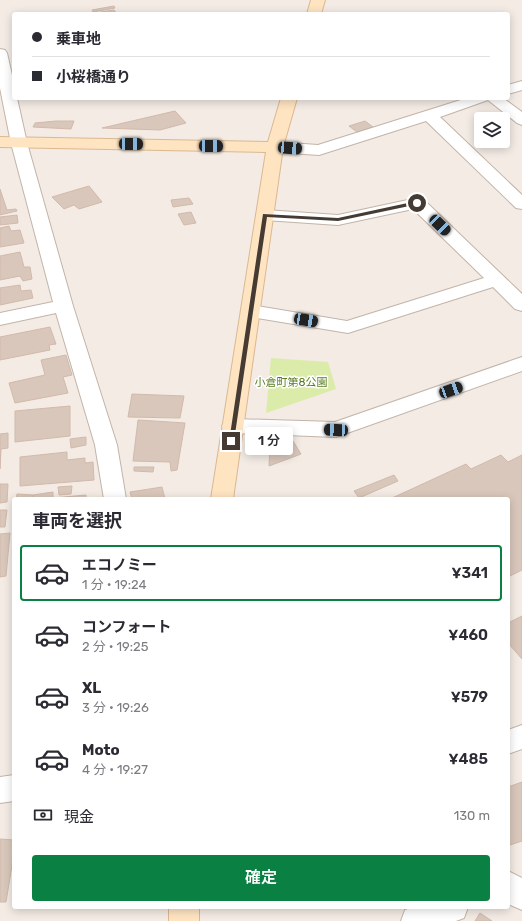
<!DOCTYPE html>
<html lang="ja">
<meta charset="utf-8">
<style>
:root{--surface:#fff;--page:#f2f2f3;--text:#2b2b33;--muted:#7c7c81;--line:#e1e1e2;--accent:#0b8043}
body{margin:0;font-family:Rubik,"Noto Sans JP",sans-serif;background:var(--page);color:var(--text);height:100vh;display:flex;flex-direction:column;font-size:15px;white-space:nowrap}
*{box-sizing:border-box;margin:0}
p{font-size:13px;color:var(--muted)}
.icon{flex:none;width:22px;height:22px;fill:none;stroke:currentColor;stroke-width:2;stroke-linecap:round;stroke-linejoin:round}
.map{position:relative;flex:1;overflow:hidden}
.drawer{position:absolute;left:12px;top:497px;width:498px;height:412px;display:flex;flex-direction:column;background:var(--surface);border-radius:4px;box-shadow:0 2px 10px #0003}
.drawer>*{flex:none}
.hud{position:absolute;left:12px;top:12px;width:498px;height:88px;border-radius:4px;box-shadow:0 2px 10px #0003;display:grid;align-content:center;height:88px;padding:0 20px;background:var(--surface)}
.fabs{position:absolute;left:474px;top:112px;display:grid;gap:8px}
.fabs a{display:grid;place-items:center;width:36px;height:36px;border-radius:4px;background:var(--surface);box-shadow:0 2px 10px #0003;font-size:20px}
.end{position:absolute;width:18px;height:18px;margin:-9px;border:5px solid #463b33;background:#fff;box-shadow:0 0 0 2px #fff}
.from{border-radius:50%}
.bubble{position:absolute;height:28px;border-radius:4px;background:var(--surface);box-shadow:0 2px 10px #0003;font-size:13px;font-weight:600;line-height:28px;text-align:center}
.car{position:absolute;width:12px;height:24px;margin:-12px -6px;border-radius:5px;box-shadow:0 0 3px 1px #0007;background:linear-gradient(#222 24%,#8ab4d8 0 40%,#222 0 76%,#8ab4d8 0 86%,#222 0)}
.hud b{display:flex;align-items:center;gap:14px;height:38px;font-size:15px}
.hud b+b{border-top:1px solid var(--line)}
.hud i{width:10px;height:10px;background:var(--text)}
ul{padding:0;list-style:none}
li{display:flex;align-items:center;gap:12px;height:56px;margin:0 8px 6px;padding:0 12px;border:2px solid transparent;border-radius:4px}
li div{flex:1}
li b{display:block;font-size:15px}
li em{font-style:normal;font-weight:600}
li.current{border-color:var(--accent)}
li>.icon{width:36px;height:36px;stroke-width:1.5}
h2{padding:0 20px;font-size:18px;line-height:48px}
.pay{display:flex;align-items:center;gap:10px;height:44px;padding:0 20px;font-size:15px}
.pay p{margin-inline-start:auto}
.cta{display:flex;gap:8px;margin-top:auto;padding:8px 20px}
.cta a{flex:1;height:46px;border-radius:4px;background:var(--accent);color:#fff;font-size:16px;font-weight:600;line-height:46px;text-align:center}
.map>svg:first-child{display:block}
.green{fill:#dbeba9}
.building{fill:#d9c7bb;stroke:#d1baab}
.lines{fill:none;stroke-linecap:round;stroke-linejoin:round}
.street-casing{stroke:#c2b4a9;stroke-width:2}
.secondary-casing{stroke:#dbb891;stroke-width:2}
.street{fill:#fff;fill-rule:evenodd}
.secondary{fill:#ffe4c2;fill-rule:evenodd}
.route{fill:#463b33}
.labels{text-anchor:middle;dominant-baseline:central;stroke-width:3;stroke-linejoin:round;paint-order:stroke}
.park-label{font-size:11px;fill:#577c22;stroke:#fff}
</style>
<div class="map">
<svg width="522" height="921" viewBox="0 0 522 921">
<rect width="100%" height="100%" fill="#f3ebe4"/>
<path class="green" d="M 271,358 L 328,362 L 336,389 L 266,413 Z"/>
<g class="building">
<path d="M 114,6 L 115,8 L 93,12 L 92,10 Z"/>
<path d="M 114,10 L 117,14 L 95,13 Z"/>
<path d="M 175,111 L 186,123 L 160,130 L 102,128 Z"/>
<path d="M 56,121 L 74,121 L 71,129 L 33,127 L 35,123 Z"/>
<path d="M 365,121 L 373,127 L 357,132 L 349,126 Z"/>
<path d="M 89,186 L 102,202 L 79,209 L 74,205 L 64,209 L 52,197 Z"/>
<path d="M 0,189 L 7,210 L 16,209 L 17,211 L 0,215 Z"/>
<path d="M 189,198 L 193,204 L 173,207 L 171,200 Z"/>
<path d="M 191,212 L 196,223 L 184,225 L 178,214 Z"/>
<path d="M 17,215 L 18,223 L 0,225 L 0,217 Z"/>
<path d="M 9,226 L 11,231 L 20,230 L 24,243 L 0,247 L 0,228 Z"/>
<path d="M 20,252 L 24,267 L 30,267 L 32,279 L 23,281 L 20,276 L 0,280 L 0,256 Z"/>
<path d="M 20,285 L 21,291 L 31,290 L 33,298 L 0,305 L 0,288 Z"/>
<path d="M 50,327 L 56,344 L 49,345 L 50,350 L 0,360 L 0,337 Z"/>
<path d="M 66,355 L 72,375 L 63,377 L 68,393 L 15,403 L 9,383 L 45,375 L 41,360 Z"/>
<path d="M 132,394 L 184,396 L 180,418 L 128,417 Z"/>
<path d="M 70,406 L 70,436 L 15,442 L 15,411 Z"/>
<path d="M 138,420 L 185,423 L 177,470 L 171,471 L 170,462 L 133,461 Z"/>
<path d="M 8,433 L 8,448 L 1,449 L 0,469 L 0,434 Z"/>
<path d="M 86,437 L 86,445 L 71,448 L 70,439 Z"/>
<path d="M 293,441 L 301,454 L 269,466 L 270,448 Z"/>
<path d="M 67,452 L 67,460 L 85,458 L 85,463 L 93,462 L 94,480 L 20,486 L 20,457 Z"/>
<path d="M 501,455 L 508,462 L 522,455 L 522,570 L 508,577 L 508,499 L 390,499 L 466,464 L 471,469 Z"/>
<path d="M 134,467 L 154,467 L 153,472 L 134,471 Z"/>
<path d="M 394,475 L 398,481 L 359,498 L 354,491 Z"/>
<path d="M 0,484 L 8,484 L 7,502 L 0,503 Z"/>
<path d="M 72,486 L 71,494 L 59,495 L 58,487 Z"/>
<path d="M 162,487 L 165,499 L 132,499 L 130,492 Z"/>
<path d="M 53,492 L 53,498 L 86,495 L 86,499 L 33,499 L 33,495 Z"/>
<path d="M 17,494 L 33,495 L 33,499 L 16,499 Z"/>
<path d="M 0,510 L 7,510 L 5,527 L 0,527 Z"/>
<path d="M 10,533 L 6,576 L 0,577 L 0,534 Z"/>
<path d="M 522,616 L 522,659 L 508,643 L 508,623 Z"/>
<path d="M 522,782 L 522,841 L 510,845 L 508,841 L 508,787 Z"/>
<path d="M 0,839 L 14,840 L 14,853 L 6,902 L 0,902 Z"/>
<path d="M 480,913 L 492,921 L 475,921 Z"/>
</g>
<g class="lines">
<g class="street-casing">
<g id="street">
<path d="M 0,49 L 5,50 L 7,53 L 14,84 L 14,98 L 17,98 L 27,143 L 73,306 L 117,445 L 126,499 L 104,499 L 95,445 L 56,313 L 0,325 L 0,313 L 53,302 L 11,143 L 0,88 Z"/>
<path d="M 522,81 L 522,90 L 508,94 L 508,85 Z"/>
<path d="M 467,98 L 503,98 L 522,112 L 522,125 L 517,123 L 488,100 L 440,117 L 522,195 L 522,209 L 516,208 L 426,121 L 319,155 L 275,152 L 269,150 L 267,147 L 269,144 L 275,142 L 318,145 Z"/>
<path d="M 417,198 L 423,199 L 522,294 L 522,311 L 515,309 L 493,287 L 348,333 L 251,317 L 244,315 L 241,311 L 244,307 L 251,305 L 347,321 L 484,278 L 413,209 L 338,225 L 265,220 L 259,219 L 256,215 L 259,211 L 265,210 L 338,215 Z"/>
<path d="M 522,357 L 522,371 L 336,437 L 233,433 L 225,431 L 222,426 L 225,421 L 233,419 L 335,422 Z"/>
<path d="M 522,725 L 522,749 L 508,754 L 508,730 Z"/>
<path d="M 14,775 L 14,801 L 0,803 L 0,777 Z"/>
<path d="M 508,871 L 522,878 L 522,910 L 508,904 Z"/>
<path d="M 413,907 L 468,907 L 464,918 L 456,921 L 401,921 L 405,910 Z"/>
</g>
</g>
<g class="secondary-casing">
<g id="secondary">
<path d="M 311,0 L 325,0 L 321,14 L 307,14 Z"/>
<path d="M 281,98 L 297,98 L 283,147 L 233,499 L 211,499 L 266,152 L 0,147 L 0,137 L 268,142 Z"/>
<rect x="169" y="907" width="30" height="14"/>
</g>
</g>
<use href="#street" class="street"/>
<use href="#secondary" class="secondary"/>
</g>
<path class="route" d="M 417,201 L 419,202 L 419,204 L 338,221 L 267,217 L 234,441 L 233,442 L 229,442 L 263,214 L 338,218 Z"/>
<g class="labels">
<g class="park-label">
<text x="291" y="382">小倉町第8公園</text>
</g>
</g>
</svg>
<div class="fabs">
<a><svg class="icon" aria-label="layers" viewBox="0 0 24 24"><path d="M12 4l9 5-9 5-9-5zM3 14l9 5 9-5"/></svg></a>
</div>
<i class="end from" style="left:417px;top:203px"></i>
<i class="end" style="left:231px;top:441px"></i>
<div class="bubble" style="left:245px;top:427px;width:48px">1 分</div>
<i class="car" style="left:131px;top:144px;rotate:91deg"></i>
<i class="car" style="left:211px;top:146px;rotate:91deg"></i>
<i class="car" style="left:290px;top:148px;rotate:94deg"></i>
<i class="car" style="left:440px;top:225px;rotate:134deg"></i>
<i class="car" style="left:306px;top:320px;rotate:99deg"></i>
<i class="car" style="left:451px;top:390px;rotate:70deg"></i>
<i class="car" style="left:336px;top:430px;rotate:272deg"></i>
<div class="hud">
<b><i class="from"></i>乗車地</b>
<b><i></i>小桜橋通り</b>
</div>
<section class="drawer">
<h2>車両を選択</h2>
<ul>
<li class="current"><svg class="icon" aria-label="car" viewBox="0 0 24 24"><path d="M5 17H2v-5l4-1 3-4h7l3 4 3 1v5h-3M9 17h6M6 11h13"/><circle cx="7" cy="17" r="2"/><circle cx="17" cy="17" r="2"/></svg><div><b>エコノミー</b><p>1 分 · 19:24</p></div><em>¥341</em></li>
<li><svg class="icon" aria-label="car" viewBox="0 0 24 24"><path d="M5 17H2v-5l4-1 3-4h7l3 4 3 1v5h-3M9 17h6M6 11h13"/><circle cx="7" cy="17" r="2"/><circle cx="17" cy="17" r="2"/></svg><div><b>コンフォート</b><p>2 分 · 19:25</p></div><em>¥460</em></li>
<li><svg class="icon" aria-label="car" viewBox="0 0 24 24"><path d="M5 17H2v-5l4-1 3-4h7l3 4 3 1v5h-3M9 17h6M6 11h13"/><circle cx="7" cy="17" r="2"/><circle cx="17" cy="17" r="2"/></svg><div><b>XL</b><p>3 分 · 19:26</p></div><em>¥579</em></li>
<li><svg class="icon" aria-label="car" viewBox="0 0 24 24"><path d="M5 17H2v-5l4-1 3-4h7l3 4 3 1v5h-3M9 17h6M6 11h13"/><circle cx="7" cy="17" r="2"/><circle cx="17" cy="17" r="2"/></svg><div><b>Moto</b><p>4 分 · 19:27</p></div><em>¥485</em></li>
</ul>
<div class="pay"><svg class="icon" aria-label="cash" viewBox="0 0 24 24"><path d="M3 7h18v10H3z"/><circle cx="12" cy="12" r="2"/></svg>現金<p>130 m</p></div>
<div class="cta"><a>確定</a></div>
</section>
</div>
